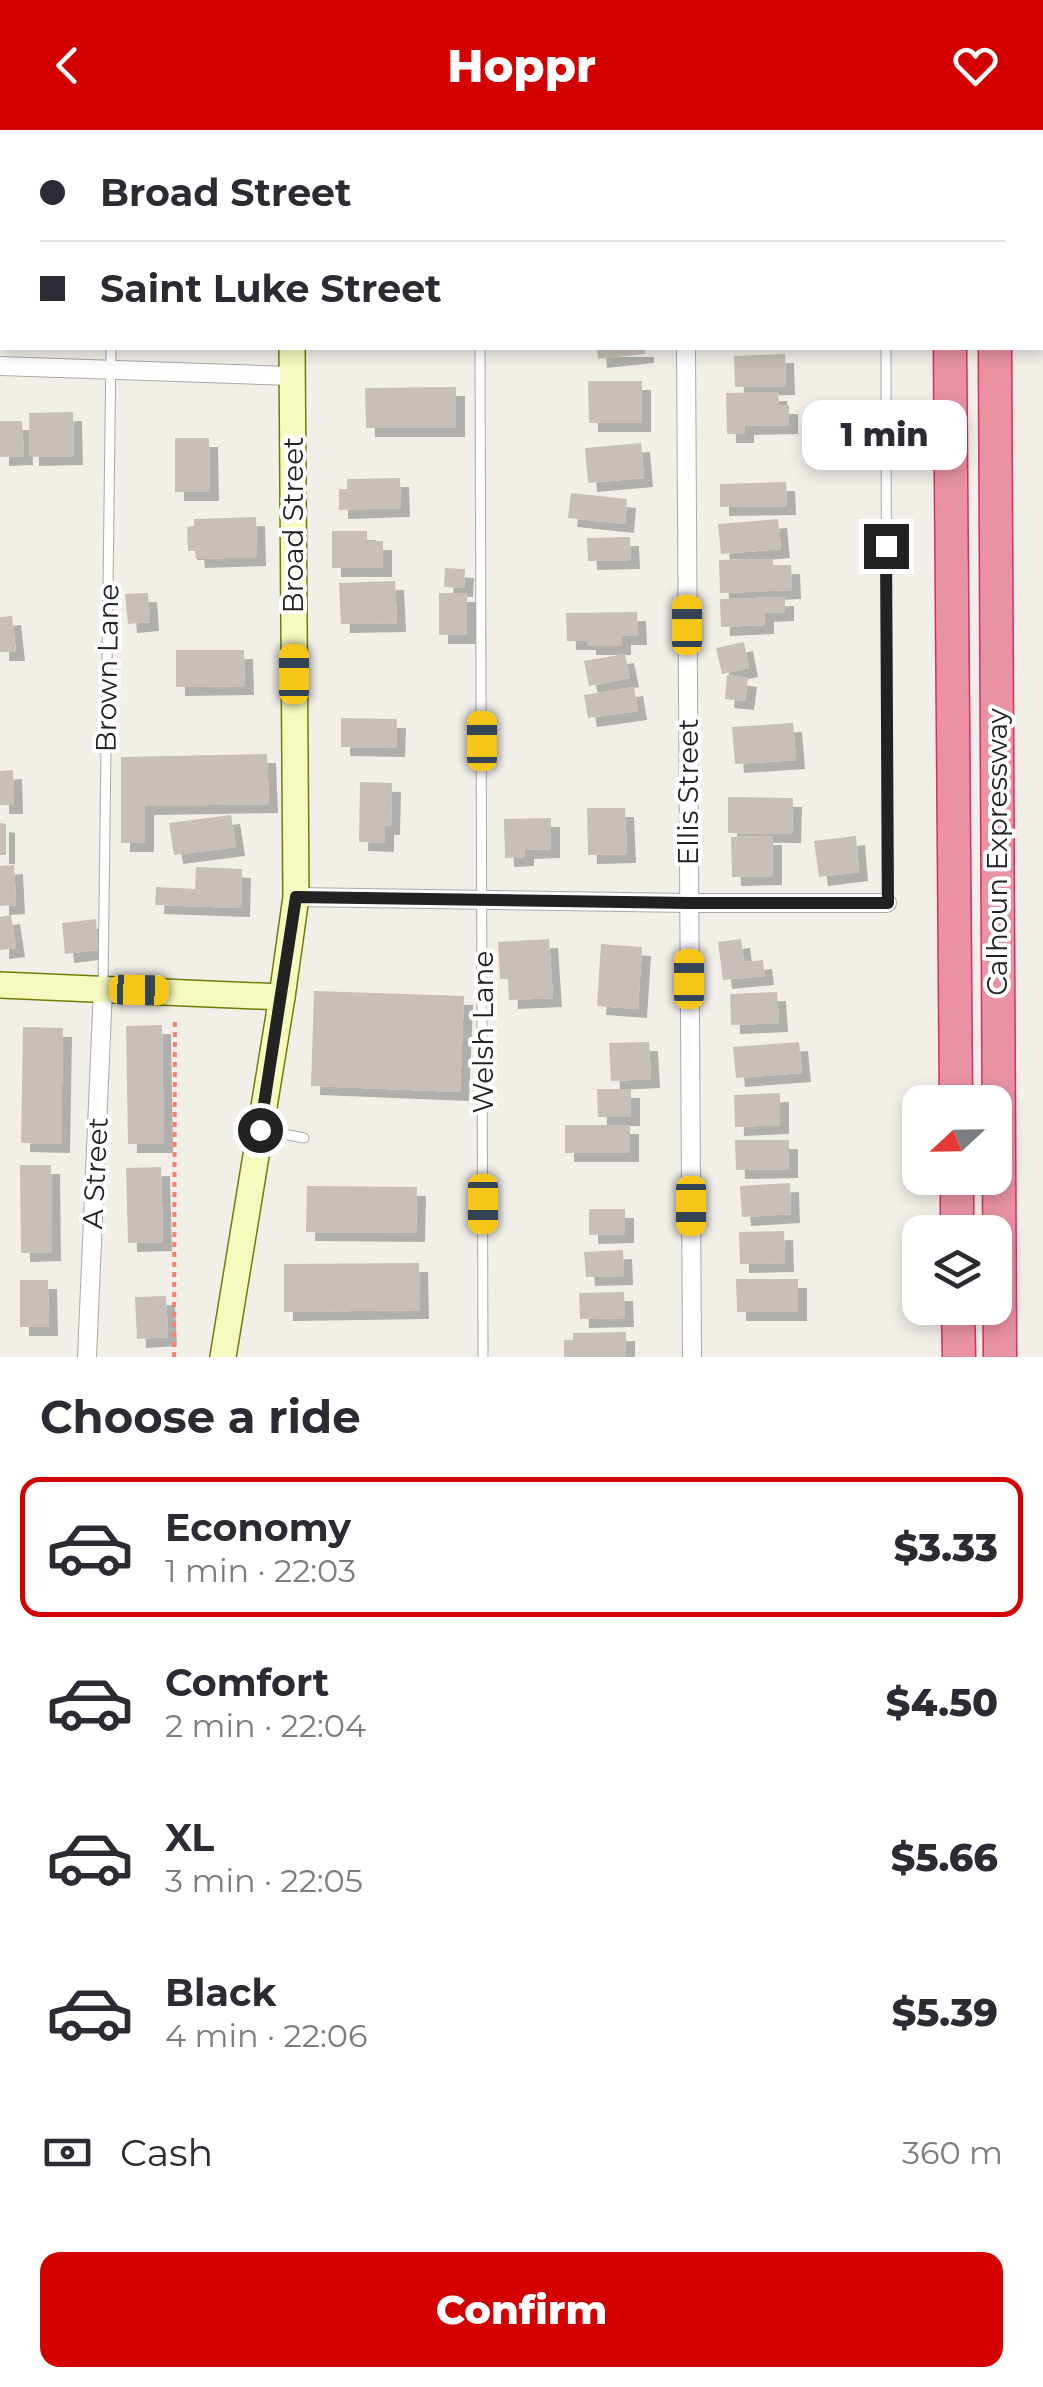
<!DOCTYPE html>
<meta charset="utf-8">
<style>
:root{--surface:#fff;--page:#f2f2f3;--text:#2b2b33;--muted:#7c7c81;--line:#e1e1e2;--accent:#d40000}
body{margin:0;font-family:Montserrat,sans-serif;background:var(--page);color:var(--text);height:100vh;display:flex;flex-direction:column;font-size:38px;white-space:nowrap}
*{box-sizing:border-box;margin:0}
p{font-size:32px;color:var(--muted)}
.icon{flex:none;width:55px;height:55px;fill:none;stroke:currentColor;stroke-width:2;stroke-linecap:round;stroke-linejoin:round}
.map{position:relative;height:1227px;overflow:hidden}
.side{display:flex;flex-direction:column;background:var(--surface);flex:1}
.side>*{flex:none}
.banner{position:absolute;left:0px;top:0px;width:1045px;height:220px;box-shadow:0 5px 15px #0003;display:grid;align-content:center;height:220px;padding:0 40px;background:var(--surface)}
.needle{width:65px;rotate:248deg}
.controls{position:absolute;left:902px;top:955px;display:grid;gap:20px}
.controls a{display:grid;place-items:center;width:110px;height:110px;border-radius:20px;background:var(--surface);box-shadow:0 5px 15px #0003;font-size:50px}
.end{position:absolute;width:45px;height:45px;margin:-22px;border:12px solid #222;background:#fff;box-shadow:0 0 0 5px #fff}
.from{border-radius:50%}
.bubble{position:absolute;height:70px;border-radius:20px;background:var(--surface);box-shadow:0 5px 15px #0003;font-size:32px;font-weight:800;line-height:70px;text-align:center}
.car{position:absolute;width:30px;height:60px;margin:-30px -15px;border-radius:12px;box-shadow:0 0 8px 2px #0007;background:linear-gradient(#f5c518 24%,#345 0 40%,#f5c518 0 76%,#345 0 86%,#f5c518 0)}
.banner b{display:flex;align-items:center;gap:35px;height:95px;font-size:38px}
.banner b+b{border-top:2px solid var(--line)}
.banner i{width:25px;height:25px;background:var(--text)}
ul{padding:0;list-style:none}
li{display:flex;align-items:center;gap:30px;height:140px;margin:0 20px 15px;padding:0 20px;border:5px solid transparent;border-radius:20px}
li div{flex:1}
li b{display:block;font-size:38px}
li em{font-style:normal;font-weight:800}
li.on{border-color:var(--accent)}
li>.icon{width:90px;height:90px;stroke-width:1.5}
h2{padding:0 40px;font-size:45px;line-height:120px}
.pay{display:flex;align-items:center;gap:25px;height:110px;padding:0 40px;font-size:38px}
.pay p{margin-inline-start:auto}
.primary-button{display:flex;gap:20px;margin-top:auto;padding:20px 40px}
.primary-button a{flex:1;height:115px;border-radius:20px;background:var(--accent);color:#fff;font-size:40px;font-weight:800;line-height:115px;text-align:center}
header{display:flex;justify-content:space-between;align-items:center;height:130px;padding:0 40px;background:var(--accent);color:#fff;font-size:45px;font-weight:800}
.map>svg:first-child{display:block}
.building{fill:#c7bfb8;filter:url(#shadow)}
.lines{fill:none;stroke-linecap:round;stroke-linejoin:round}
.lane-casing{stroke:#a9a9a9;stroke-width:11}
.street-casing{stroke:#a9a9a9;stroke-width:20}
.secondary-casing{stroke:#707d05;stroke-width:28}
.highway-casing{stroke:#dc2a67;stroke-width:35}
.path{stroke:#fa8072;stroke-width:4;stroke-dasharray:5 5;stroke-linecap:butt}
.lane{stroke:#fff;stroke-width:9}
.street{stroke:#fff;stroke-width:18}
.secondary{stroke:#f7fabf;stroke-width:25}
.highway{stroke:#e892a2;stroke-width:32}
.route{stroke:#222;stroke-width:12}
.labels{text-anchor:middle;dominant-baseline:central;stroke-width:8;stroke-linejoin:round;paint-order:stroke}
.street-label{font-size:28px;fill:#222;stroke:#fff}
</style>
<header><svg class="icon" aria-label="back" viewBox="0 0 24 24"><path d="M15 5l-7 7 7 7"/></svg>Hoppr<svg class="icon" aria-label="heart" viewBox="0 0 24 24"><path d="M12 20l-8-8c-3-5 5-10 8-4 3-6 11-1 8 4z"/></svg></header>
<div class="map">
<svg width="1043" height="1227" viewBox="0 0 1043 1227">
<defs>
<filter id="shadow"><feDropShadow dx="9" dy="9" stdDeviation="0" flood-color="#0004"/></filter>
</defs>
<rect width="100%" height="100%" fill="#f2efe9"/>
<g class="building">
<path d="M 597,218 L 645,218 L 645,224 L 598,229 Z"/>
<path d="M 785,224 L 786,256 L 735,257 L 734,226 Z"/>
<path d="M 588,251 L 642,251 L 642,293 L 589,293 Z"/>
<path d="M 456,257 L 456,298 L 366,298 L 365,258 Z"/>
<path d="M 778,262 L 779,275 L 789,275 L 789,295 L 745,296 L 745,304 L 727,304 L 726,263 Z"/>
<path d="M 73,282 L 74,326 L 30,327 L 29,283 Z"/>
<path d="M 0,291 L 22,291 L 24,326 L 0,327 Z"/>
<path d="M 175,308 L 209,308 L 210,362 L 175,362 Z"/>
<path d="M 641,313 L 644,348 L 588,353 L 585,318 Z"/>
<path d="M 400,348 L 401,378 L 339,380 L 339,359 L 347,359 L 347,349 Z"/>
<path d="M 786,352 L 787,376 L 720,377 L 720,354 Z"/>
<path d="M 571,363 L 627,369 L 625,394 L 568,388 Z"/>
<path d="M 256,387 L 257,427 L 196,429 L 195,421 L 188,421 L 187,397 L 194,396 L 194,389 Z"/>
<path d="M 778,389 L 781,419 L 721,424 L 718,394 Z"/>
<path d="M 332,401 L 367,401 L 367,411 L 383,411 L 383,438 L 332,438 Z"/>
<path d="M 630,407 L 631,430 L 588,431 L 587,408 Z"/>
<path d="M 773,429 L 773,435 L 791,435 L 792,460 L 720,463 L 719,430 Z"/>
<path d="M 445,438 L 465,439 L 464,458 L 444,457 Z"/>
<path d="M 395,451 L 397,493 L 341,494 L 339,453 Z"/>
<path d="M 148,463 L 150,492 L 128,494 L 125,464 Z"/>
<rect x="439" y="463" width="28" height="42"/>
<path d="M 785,467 L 785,482 L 765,483 L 765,495 L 721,497 L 720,469 Z"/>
<path d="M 637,482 L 638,506 L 622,506 L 622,516 L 587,516 L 587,511 L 567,511 L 566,483 Z"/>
<path d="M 12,486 L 16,522 L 0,522 L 0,487 Z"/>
<path d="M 744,512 L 749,538 L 722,544 L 716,518 Z"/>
<path d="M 176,520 L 244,520 L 245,556 L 176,557 Z"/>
<path d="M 625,524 L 630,548 L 589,556 L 584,531 Z"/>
<path d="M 727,545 L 748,548 L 745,571 L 725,569 Z"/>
<path d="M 634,557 L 638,581 L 588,588 L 584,565 Z"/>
<path d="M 341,588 L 397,589 L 396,618 L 341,617 Z"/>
<path d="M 793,593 L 796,630 L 735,634 L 732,597 Z"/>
<path d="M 267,624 L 269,674 L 145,676 L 145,713 L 121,713 L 121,627 Z"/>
<path d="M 13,640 L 14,675 L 0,675 L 0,641 Z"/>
<path d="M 360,652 L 392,653 L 391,696 L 385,696 L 385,713 L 359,712 Z"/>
<path d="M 728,667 L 793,668 L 792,704 L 728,703 Z"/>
<path d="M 587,678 L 625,678 L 627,724 L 588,725 Z"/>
<path d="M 231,685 L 236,717 L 174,725 L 169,693 Z"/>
<path d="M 551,688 L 551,719 L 525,720 L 525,727 L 505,728 L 504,689 Z"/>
<path d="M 0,693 L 6,694 L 6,725 L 0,725 Z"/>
<path d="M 773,706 L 773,746 L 732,747 L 731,707 Z"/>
<path d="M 856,706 L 859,742 L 819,747 L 814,711 Z"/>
<path d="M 14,735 L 16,775 L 0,776 L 0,736 Z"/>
<path d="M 196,737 L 242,739 L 241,778 L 155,775 L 156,757 L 195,759 Z"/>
<path d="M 11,785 L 16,818 L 0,820 L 0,787 Z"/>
<path d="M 96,789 L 98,820 L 65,824 L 62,793 Z"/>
<path d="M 549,809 L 553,868 L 509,870 L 508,849 L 500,849 L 498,812 Z"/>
<path d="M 741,809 L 744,832 L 763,830 L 765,846 L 723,850 L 718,812 Z"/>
<path d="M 601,814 L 642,817 L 638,879 L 597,876 Z"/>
<path d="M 314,861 L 464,866 L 460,962 L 311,956 Z"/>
<path d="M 777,862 L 779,893 L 731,895 L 730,864 Z"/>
<path d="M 162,895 L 164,1014 L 128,1014 L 126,896 Z"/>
<path d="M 23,897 L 63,898 L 61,1014 L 21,1013 Z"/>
<path d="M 649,912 L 651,949 L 611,951 L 609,913 Z"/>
<path d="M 799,912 L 802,943 L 736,948 L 733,917 Z"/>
<path d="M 597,959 L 631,959 L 631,987 L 598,987 Z"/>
<path d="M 780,963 L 780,995 L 735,997 L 734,965 Z"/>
<rect x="565" y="995" width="65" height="28"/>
<path d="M 735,1010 L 789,1010 L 789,1039 L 736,1040 Z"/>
<path d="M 20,1035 L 51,1035 L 52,1122 L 21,1123 Z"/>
<path d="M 161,1037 L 163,1112 L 128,1113 L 126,1038 Z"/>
<path d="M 790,1053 L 791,1084 L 742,1087 L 740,1056 Z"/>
<path d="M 307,1056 L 417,1057 L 416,1103 L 306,1102 Z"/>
<path d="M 589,1079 L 625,1079 L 625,1104 L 589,1105 Z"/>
<path d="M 784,1101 L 785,1133 L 740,1134 L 739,1102 Z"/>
<path d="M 623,1120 L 624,1146 L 586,1147 L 584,1122 Z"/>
<path d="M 419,1133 L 420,1180 L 284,1182 L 284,1134 Z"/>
<path d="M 736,1149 L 798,1149 L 798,1182 L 737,1182 Z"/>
<path d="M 20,1150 L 48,1150 L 49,1197 L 20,1197 Z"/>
<path d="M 624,1162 L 625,1188 L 580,1189 L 579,1163 Z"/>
<path d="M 166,1166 L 168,1207 L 137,1209 L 135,1167 Z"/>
<path d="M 626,1202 L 626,1227 L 564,1227 L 564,1210 L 573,1210 L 573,1203 Z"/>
</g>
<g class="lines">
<g class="lane-casing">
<g id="lane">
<path d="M 110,0 L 110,2"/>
<path d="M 479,0 L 479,2"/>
<path d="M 885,0 L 885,2"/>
<path d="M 480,218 L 483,1227"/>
<path d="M 886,218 L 887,773"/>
<path d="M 103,856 L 111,218"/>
<path d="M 263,1000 L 304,1008"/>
</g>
</g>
<g class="street-casing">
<g id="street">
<path d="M 685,0 L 685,2"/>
<path d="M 686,218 L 692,1227"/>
<path d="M 0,236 L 292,246"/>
<path d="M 296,767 L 689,773 L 887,773"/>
<path d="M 87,1227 L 103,859"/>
</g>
</g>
<g class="secondary-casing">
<g id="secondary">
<path d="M 293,2 L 293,0"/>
<path d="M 0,855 L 282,867"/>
<path d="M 223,1227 L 282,867 L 296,767 L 292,218"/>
</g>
</g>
<g class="highway-casing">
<g id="highway">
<path d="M 941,0 L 941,2"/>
<path d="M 994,0 L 994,2"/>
<path d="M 1029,2 L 1029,0"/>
<path d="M 950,218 L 956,972"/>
<path d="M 995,218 L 1000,1227"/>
<path d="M 957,1048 L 957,1102"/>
<path d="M 958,1178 L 959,1227"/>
</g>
</g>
<path class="path" d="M 174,1227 L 175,887"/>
<use href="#lane" class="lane"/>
<use href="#street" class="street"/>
<use href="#secondary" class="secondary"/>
<use href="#highway" class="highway"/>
</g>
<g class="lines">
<path class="route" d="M 260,1000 L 296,767 L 689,773 L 888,773 L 886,416"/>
</g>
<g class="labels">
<g class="street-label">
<text transform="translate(293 395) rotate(-90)">Broad Street</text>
<text transform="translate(107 538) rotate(-89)">Brown Lane</text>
<text transform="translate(688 662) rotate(-90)">Ellis Street</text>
<text transform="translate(997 722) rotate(-90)">Calhoun Expressway</text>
<text transform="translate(483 902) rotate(-90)">Welsh Lane</text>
<text transform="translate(95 1043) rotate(-87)">A Street</text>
</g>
</g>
</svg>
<div class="controls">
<a><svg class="needle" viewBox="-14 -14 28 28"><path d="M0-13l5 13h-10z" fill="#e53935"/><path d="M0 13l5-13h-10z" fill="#7c7c81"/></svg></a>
<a><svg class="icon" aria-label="layers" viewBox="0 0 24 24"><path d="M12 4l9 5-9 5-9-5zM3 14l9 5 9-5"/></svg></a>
</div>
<i class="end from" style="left:260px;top:1000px"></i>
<i class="end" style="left:886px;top:416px"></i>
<div class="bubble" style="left:802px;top:270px;width:165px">1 min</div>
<i class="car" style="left:687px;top:495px;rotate:0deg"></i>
<i class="car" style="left:294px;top:544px;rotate:0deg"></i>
<i class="car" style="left:482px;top:611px;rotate:0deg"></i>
<i class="car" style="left:689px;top:849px;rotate:0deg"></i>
<i class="car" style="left:139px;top:860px;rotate:91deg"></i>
<i class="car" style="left:483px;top:1074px;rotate:180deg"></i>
<i class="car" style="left:691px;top:1076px;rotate:180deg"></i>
<div class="banner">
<b><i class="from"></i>Broad Street</b>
<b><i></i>Saint Luke Street</b>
</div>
</div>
<section class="side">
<h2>Choose a ride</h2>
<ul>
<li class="on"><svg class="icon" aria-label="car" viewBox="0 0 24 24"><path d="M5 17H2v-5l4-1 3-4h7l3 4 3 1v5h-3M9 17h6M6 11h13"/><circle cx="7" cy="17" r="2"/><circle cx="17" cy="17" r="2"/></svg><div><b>Economy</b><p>1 min · 22:03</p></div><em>$3.33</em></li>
<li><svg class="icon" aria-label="car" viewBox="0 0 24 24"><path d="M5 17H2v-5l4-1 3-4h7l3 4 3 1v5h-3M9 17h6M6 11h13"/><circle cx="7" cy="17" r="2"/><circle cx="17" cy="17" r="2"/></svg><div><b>Comfort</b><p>2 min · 22:04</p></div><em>$4.50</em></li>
<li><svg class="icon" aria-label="car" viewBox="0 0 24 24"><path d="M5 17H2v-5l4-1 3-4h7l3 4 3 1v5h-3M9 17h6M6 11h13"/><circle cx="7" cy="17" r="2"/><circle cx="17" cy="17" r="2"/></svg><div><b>XL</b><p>3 min · 22:05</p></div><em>$5.66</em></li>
<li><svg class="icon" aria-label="car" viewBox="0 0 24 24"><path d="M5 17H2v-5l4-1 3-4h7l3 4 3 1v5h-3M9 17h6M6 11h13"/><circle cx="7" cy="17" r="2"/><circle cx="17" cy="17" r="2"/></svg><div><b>Black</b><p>4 min · 22:06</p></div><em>$5.39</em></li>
</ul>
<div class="pay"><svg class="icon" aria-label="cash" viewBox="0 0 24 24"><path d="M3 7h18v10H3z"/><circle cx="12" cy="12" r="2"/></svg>Cash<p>360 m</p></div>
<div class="primary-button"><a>Confirm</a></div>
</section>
